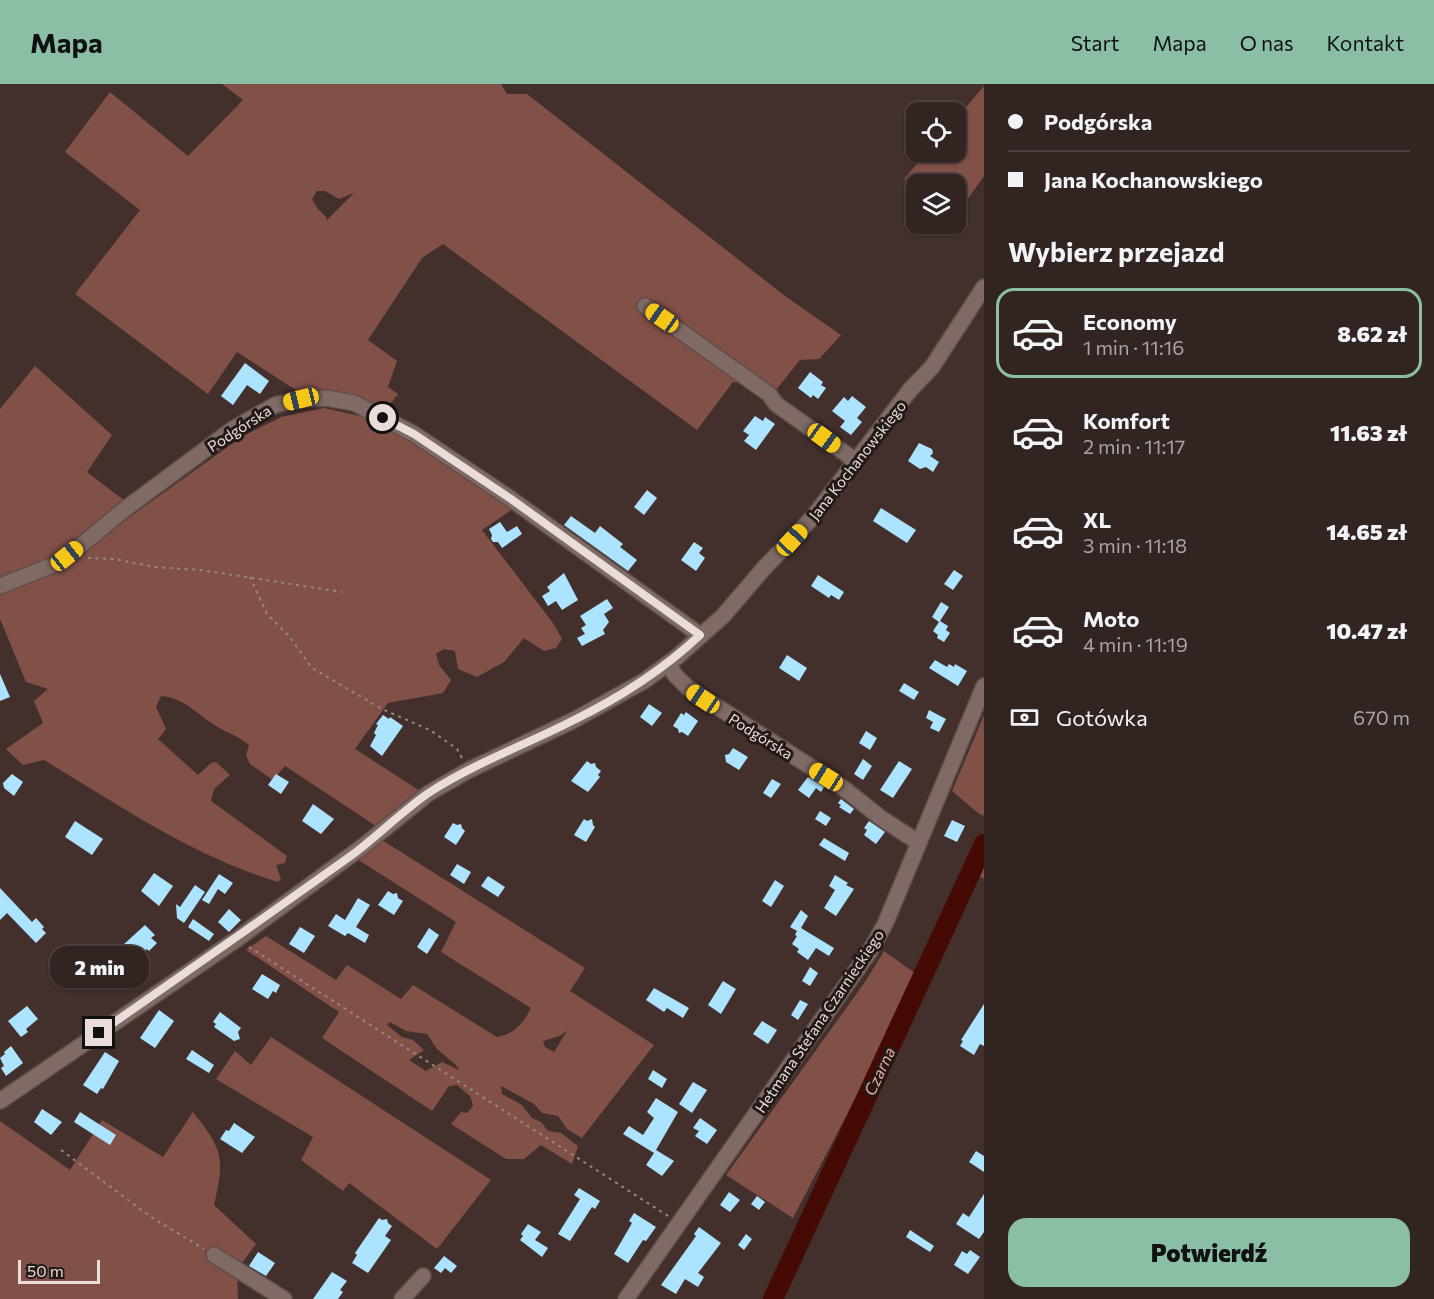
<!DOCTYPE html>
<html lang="pl">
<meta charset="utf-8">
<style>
:root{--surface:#322421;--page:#3a2c2a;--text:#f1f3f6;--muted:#a8a4a5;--line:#4d413f;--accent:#8abfa5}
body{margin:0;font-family:Commissioner,sans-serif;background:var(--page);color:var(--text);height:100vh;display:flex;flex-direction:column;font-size:22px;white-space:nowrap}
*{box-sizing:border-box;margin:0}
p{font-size:20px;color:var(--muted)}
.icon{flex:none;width:33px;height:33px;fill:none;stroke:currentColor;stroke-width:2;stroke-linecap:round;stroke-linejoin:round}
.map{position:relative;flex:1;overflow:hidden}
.details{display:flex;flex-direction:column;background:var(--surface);width:450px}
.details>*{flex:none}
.hud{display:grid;align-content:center;height:132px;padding:0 24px;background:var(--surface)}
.controls{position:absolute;left:906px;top:18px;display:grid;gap:12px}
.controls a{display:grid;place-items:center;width:60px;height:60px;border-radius:12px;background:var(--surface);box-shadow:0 2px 4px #0004,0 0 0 2px var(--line);font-size:30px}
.scale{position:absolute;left:18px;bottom:15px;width:82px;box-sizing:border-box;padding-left:6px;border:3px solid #e9dcd9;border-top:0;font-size:16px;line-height:21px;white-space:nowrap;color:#e9dcd9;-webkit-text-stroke:4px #231a18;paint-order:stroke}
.end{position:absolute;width:27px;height:27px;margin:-14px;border:8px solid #e9dcd9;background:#111;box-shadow:0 0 0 3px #111}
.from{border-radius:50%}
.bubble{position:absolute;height:42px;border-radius:18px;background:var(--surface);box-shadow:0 2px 4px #0004,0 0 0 2px var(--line);font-size:20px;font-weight:800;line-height:42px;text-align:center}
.car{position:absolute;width:18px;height:36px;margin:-18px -9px;border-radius:8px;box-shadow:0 0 4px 2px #0007;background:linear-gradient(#f5c518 24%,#345 0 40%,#f5c518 0 76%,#345 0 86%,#f5c518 0)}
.hud b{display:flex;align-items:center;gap:21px;height:57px;font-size:22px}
.hud b+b{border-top:2px solid var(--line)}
.hud i{width:15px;height:15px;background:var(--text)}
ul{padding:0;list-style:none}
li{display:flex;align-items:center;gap:18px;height:90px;margin:0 12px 9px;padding:0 12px;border:3px solid transparent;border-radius:18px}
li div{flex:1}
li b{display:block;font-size:22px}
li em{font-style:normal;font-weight:800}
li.on{border-color:var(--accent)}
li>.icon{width:54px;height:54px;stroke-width:1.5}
h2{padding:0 24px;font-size:27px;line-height:72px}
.pay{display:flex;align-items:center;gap:15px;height:66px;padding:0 24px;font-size:22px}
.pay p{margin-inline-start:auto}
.primary-button{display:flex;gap:12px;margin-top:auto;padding:12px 24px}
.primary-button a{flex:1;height:69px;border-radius:18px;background:var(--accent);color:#111;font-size:24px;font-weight:800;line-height:69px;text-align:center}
header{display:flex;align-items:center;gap:36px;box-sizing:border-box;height:84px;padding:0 30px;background:var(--accent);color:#111}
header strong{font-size:28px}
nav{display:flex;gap:33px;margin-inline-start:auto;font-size:21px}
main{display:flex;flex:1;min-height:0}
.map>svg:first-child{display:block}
.green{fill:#815047;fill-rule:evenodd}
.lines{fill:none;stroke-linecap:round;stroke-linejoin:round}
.river{stroke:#450a04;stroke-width:20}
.building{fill:#ace3fe}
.minor-casing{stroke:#5f4e4b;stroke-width:18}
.path{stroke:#968682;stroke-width:2;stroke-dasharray:3 4.5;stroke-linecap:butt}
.minor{stroke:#806a65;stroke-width:15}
.route{stroke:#e9dcd9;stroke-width:8}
.labels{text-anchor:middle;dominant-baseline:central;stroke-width:6;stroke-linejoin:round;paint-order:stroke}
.street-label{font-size:15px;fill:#e9dcd9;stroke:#231a18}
.water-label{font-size:16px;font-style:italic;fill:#f1ab9e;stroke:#231a18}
</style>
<header>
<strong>Mapa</strong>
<nav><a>Start</a><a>Mapa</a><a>O nas</a><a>Kontakt</a></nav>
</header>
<main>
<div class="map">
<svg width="984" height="1215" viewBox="0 0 984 1215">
<rect width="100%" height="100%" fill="#43302c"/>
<g class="green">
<path d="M 222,0 L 501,0 L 507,10 L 527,10 L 785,212 L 841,251 L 819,275 L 800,276 L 776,306 L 733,298 L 697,346 L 443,160 L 422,174 L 368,256 L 397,277 L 388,303 L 398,310 L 383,329 L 311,316 L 237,268 L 208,310 L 75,210 L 140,126 L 65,68 L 110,8 L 188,72 L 243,16 ZM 317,107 L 325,107 L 339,115 L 354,109 L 326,137 L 327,134 L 318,125 L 312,115 Z"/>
<path d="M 984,2 L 984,92 L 956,131 L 956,100 L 916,100 L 916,104 L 904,95 L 927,68 L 956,68 L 956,35 Z"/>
<path d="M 35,282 L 112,351 L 87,388 L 125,417 L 60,477 L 0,501 L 0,325 Z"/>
<path d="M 324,324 L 382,337 L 513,425 L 482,446 L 553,539 L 562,555 L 556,564 L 544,567 L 524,554 L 504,578 L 477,593 L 458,585 L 455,567 L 444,565 L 436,570 L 439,581 L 451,596 L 443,609 L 388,619 L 355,665 L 420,707 L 376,742 L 285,682 L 273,696 L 250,680 L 246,671 L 249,661 C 239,652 227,649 216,642 C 198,631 183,613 161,612 L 156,623 L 166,645 L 158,655 L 198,691 L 211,679 L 216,678 L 230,691 L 214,705 L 211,717 L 287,772 L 285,779 L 276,781 L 281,795 L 278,798 C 194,773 119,721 44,676 L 23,681 L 6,665 L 43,639 L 34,617 L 48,605 L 26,598 L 0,535 L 0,511 L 63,484 L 131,432 L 243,352 L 281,333 Z"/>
<path d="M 984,631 L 984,732 L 978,729 L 952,707 Z"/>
<path d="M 382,756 L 585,884 L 570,907 L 654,961 L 582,1054 L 567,1045 L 558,1032 L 542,1029 L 534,1020 L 501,1002 L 502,1010 L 522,1021 L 532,1034 L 541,1038 L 548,1047 L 561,1049 L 578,1062 L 572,1080 L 541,1061 L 524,1075 L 506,1075 L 451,1040 L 461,1028 L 467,1029 L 473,1022 L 470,1012 L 457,1001 L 449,1002 L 432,1027 L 322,954 L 339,928 L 246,866 L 266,852 L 336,896 L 347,881 L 401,915 L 413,901 L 497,953 C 515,950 523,939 531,924 L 441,868 L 456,838 L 357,775 ZM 390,938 L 406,947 L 427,950 L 437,965 L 456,981 L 459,986 L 442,978 L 426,987 L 409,976 L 424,966 L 413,956 L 402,953 L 387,941 ZM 567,947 L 554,968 L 545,963 L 543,957 L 559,952 Z"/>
<path d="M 984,766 L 984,795 L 973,788 Z"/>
<path d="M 884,867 L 919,892 L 793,1134 L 726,1091 L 865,898 Z"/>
<path d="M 271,953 L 491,1096 L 437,1165 L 349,1099 L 343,1107 L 301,1076 L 313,1053 L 216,995 L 235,967 L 251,981 Z"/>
<path d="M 193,1028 C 223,1066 225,1073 214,1121 L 256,1160 L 237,1186 L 238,1215 L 0,1215 L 0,1037 L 70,1086 L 102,1036 L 163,1073 Z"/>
</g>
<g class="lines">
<path class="river" d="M 773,1215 L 984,760"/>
</g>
<g class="building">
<path d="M 245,279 L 269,297 L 260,310 L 247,301 L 233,321 L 221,312 Z"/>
<path d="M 810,288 L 823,298 L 821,301 L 826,304 L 818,315 L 813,311 L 811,314 L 798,304 Z"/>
<path d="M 852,312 L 866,323 L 857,334 L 862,338 L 851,351 L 840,343 L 845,337 L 832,327 L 844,313 L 848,317 Z"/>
<path d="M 755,332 L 763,337 L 765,333 L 775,340 L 756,366 L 744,357 L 749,351 L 743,347 Z"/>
<path d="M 919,359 L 932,365 L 933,369 L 930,372 L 939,378 L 933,388 L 926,383 L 920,385 L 908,377 Z"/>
<path d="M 647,406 L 657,414 L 644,431 L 634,423 Z"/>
<path d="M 881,424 L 916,446 L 907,459 L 873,437 Z"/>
<path d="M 571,432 L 595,449 L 600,442 L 623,460 L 620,463 L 637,476 L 628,487 L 564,441 Z"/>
<path d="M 500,438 L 507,448 L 517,442 L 522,450 L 502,464 L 498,458 L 493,458 L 491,455 L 492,451 L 489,445 Z"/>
<path d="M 694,458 L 703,464 L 699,469 L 705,474 L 696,487 L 681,476 Z"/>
<path d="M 954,486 L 963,492 L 953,506 L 944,500 Z"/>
<path d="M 564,489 L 578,516 L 562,526 L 556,517 L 548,522 L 542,512 L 550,507 L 547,503 Z"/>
<path d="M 818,491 L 844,508 L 839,516 L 831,511 L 829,514 L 811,502 Z"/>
<path d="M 607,515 L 613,524 L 604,530 L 609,538 L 603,546 L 605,550 L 582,562 L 577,554 L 585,550 L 581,544 L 586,541 L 580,532 Z"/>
<path d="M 941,518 L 949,523 L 940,537 L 948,542 L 946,546 L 950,549 L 944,558 L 937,554 L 938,551 L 933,547 L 939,538 L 932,533 Z"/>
<path d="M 787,571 L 807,584 L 799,597 L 779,584 Z"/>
<path d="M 935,576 L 947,583 L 949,580 L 954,583 L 955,580 L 967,587 L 958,602 L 929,584 Z"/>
<path d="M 0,590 L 10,613 L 0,617 Z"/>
<path d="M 904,599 L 919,608 L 914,616 L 899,607 Z"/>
<path d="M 649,620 L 662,629 L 652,642 L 640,633 Z"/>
<path d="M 929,626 L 946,635 L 939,648 L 930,644 L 933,638 L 926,634 Z"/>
<path d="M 686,628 L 698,637 L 688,652 L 682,648 L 679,649 L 678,645 L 673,642 L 681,629 L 684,631 Z"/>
<path d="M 383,631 L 389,635 L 390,633 L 403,642 L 382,672 L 370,662 L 376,651 L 374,649 L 378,641 L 376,640 Z"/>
<path d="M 866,647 L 877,654 L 870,666 L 859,659 Z"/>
<path d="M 733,664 L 748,673 L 739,686 L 726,678 L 725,671 L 729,670 Z"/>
<path d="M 863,675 L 872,682 L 863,696 L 854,690 Z"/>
<path d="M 587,677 L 591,680 L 595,679 L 596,683 L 601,687 L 598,691 L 600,693 L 588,708 L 571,697 Z"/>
<path d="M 899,677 L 912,685 L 893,714 L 880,706 Z"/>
<path d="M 12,690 L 23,698 L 14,712 L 4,704 L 3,699 Z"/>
<path d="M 276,690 L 289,698 L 281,710 L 268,701 Z"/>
<path d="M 808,693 L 824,703 L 821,708 L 816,704 L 809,714 L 798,706 Z"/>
<path d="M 772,695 L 781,700 L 771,714 L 763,709 Z"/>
<path d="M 841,715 L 854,725 L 850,730 L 839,723 L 841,721 L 838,719 Z"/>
<path d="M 313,720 L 334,735 L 321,750 L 302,737 Z"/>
<path d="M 820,727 L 831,734 L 826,742 L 815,735 Z"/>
<path d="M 584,735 L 587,737 L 592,735 L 593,741 L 595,743 L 586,758 L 574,751 Z"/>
<path d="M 952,736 L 965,742 L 957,758 L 944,752 Z"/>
<path d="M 75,737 L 103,755 L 92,771 L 65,753 Z"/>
<path d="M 869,737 L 885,748 L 876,760 L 864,751 L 867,746 L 864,744 Z"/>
<path d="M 453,739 L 457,741 L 461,740 L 462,744 L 465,747 L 456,761 L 444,753 Z"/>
<path d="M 824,754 L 849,769 L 845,777 L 819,761 Z"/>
<path d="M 457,780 L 471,788 L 464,800 L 450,791 Z"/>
<path d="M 154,789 L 173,802 L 159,822 L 141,807 Z"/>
<path d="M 219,790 L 233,799 L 225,810 L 218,805 L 209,820 L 202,816 Z"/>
<path d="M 835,791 L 848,799 L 846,801 L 854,805 L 836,832 L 824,824 L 835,806 L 829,802 Z"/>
<path d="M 488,792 L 505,803 L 498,813 L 481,802 Z"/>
<path d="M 775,796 L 784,802 L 771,823 L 762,817 Z"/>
<path d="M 195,801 L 205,808 L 184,839 L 177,834 L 176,820 L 180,823 Z"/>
<path d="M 0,804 L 32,838 L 36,834 L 44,843 L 42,845 L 46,849 L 36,859 L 7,829 L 0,836 Z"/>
<path d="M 388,807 L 393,810 L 397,809 L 398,814 L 403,817 L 394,831 L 378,821 Z"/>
<path d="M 358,814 L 370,821 L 356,843 L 369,851 L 365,859 L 348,849 L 345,852 L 328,842 L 336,830 L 345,836 Z"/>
<path d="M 229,825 L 241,836 L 229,848 L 218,838 Z"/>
<path d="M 801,826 L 808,832 L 801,844 L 834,864 L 829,872 L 816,864 L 808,876 L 797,868 L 799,865 L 792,860 L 797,852 L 795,851 L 797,847 L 790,843 Z"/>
<path d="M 193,835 L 214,850 L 209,857 L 188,843 Z"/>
<path d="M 145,841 L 155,851 L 151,854 L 157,859 L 149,867 L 147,865 L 144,868 L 141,864 L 134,871 L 123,861 Z"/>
<path d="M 300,843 L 315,852 L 304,869 L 289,860 Z"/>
<path d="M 429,844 L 439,851 L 427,870 L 417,863 Z"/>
<path d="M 82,868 L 100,887 L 90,897 L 87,894 L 83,898 L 72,886 L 79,880 L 75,875 Z"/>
<path d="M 810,883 L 818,889 L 810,902 L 802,897 Z"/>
<path d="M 262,890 L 280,901 L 276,909 L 273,907 L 268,915 L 252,905 Z"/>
<path d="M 723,897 L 736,905 L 721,930 L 708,921 Z"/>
<path d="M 654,904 L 689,924 L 683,934 L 667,924 L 664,928 L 646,916 Z"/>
<path d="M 800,916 L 808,920 L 798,936 L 791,931 Z"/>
<path d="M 984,920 L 984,962 L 980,960 L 974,971 L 960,962 L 963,957 L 961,956 Z"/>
<path d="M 27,922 L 38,935 L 26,945 L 28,948 L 21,953 L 8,937 Z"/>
<path d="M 159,926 L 174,937 L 155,964 L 140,954 Z"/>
<path d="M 220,928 L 241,944 L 238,948 L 240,955 L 234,957 L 214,943 L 216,940 L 213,938 Z"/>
<path d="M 762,937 L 777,946 L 768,960 L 753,950 Z"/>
<path d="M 11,962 L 23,979 L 6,992 L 1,984 L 4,982 L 0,974 L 5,970 L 4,968 Z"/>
<path d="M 192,966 L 214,981 L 209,989 L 186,975 Z"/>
<path d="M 105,968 L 119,977 L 103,1005 L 101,1004 L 97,1010 L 83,1001 Z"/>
<path d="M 653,986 L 667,995 L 662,1004 L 648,995 Z"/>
<path d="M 693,998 L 707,1006 L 692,1029 L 679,1020 Z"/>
<path d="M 656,1014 L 678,1028 L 656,1066 L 674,1077 L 662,1092 L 646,1081 L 654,1069 L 623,1050 L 629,1042 L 643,1051 L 654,1034 L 647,1028 Z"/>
<path d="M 42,1025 L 62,1038 L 51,1051 L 34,1038 Z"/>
<path d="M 80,1028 L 116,1051 L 110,1061 L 74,1038 Z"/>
<path d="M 700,1034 L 717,1046 L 707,1060 L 695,1052 L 699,1047 L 693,1044 Z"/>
<path d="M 234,1039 L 255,1053 L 242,1069 L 220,1055 L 226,1046 L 229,1047 Z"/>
<path d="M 976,1067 L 984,1072 L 984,1088 L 969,1078 Z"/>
<path d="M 579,1104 L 600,1117 L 595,1125 L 592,1123 L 570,1157 L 558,1150 L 580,1115 L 574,1111 Z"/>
<path d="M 729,1108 L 740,1116 L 730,1128 L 720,1121 Z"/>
<path d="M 984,1110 L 984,1148 L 979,1155 L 956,1140 L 963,1129 L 969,1133 Z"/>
<path d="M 757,1112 L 765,1118 L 759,1126 L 751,1120 Z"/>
<path d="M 634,1129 L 656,1143 L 646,1157 L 643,1156 L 628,1179 L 614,1170 L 628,1146 L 632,1139 L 629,1137 Z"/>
<path d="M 379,1134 L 382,1136 L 387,1135 L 388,1139 L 392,1142 L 385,1152 L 391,1156 L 368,1189 L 352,1179 L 357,1171 L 355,1169 Z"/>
<path d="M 528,1140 L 541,1148 L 535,1156 L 548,1164 L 542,1173 L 520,1156 L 523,1152 L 521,1150 Z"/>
<path d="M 699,1143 L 721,1159 L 698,1189 L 704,1193 L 698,1203 L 685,1195 L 676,1210 L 661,1201 L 696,1152 L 694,1150 Z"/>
<path d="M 910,1146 L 934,1162 L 930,1168 L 906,1153 Z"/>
<path d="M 746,1150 L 752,1155 L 744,1166 L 738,1161 Z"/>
<path d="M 970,1166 L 980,1173 L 968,1190 L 954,1181 L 962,1167 L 967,1170 Z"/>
<path d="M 258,1168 L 275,1179 L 266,1192 L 249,1182 Z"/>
<path d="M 444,1172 L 457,1182 L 451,1189 L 445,1184 L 441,1189 L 434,1184 Z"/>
<path d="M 332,1188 L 347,1197 L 340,1206 L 343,1208 L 338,1215 L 313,1215 Z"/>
</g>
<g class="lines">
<g class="minor-casing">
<g id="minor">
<path d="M 645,222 L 769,310 L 776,320 L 856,377"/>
<path d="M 0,502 L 53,481 L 67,473 L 125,425 L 233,345 L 275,321 L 301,315 L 326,314 L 354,319 L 414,350 L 511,415 L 700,551"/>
<path d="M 668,580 L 675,591 L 688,604 L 842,703 L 881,734 L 919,759"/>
<path d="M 0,1017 L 237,855 L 362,763 L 429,709 L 469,686 L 574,636 L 644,597 L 677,573 L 723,532 L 765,483 L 813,433 L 910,306 L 932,283 L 984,203"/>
<path d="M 214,1171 L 284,1215"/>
<path d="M 402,1215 L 423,1192"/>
<path d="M 626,1215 L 870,867 L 886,838 L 984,602"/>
</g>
</g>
<g class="path">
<path d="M 88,474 L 114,475 L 155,483 L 201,486 L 342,508"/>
<path d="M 250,493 L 267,530 L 289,552 L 312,584 L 382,625 L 430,646 L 457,665 L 463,676"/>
<path d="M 249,863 L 668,1132"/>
<path d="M 61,1066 L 151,1133 L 204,1165"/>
</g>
<use href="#minor" class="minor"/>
</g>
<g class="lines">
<path class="route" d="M 99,949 C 184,890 268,831 352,771 C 379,751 402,727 430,708 C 475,679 525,661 572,637 C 619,614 663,586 700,551 L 511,415 L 414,350 L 383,334"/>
</g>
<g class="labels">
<g class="street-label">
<text transform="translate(239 344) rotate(-33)">Podgórska</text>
<text transform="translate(857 376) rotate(-52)">Jana Kochanowskiego</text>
<text transform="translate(761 652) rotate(32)">Podgórska</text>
<text transform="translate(819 937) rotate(-56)">Hetmana Stefana Czarnieckiego</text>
</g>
<g class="water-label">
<text transform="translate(879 987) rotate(-65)">Czarna</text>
</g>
</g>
</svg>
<div class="controls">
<a><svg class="icon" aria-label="locate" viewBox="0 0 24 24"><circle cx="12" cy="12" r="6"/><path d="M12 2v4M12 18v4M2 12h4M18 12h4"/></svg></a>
<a><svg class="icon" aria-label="layers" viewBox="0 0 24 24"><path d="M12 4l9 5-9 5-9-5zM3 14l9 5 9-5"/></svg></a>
</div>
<div class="scale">50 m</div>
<i class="end from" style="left:383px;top:334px"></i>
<i class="end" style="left:99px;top:949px"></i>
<div class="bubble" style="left:50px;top:862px;width:99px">2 min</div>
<i class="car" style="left:662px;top:234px;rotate:305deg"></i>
<i class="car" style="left:301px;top:315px;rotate:256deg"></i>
<i class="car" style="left:824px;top:354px;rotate:126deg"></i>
<i class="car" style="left:792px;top:456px;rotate:43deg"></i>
<i class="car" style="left:67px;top:472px;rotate:51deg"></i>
<i class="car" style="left:703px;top:615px;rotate:304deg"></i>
<i class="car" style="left:826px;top:693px;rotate:302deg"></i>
</div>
<section class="details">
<div class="hud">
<b><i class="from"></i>Podgórska</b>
<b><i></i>Jana Kochanowskiego</b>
</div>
<h2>Wybierz przejazd</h2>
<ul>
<li class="on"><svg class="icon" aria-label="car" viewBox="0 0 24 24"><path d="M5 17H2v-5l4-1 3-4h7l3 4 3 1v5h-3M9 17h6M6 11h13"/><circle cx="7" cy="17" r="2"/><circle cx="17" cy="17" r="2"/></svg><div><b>Economy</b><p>1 min · 11:16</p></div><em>8.62 zł</em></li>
<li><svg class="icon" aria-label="car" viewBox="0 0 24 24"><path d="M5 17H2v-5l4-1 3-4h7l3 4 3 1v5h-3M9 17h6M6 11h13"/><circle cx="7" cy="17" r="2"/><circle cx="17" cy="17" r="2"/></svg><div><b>Komfort</b><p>2 min · 11:17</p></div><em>11.63 zł</em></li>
<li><svg class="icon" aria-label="car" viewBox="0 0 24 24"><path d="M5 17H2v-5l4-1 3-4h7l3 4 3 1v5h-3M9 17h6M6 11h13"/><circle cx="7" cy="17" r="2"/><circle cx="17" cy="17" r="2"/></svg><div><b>XL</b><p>3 min · 11:18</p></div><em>14.65 zł</em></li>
<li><svg class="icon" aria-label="car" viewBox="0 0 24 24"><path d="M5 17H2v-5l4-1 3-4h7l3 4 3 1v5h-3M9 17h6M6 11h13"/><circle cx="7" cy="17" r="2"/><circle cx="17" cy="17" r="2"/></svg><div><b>Moto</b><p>4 min · 11:19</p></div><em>10.47 zł</em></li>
</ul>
<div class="pay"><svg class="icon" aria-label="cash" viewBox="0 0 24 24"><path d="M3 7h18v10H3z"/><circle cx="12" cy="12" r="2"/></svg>Gotówka<p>670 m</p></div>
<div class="primary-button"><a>Potwierdź</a></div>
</section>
</main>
